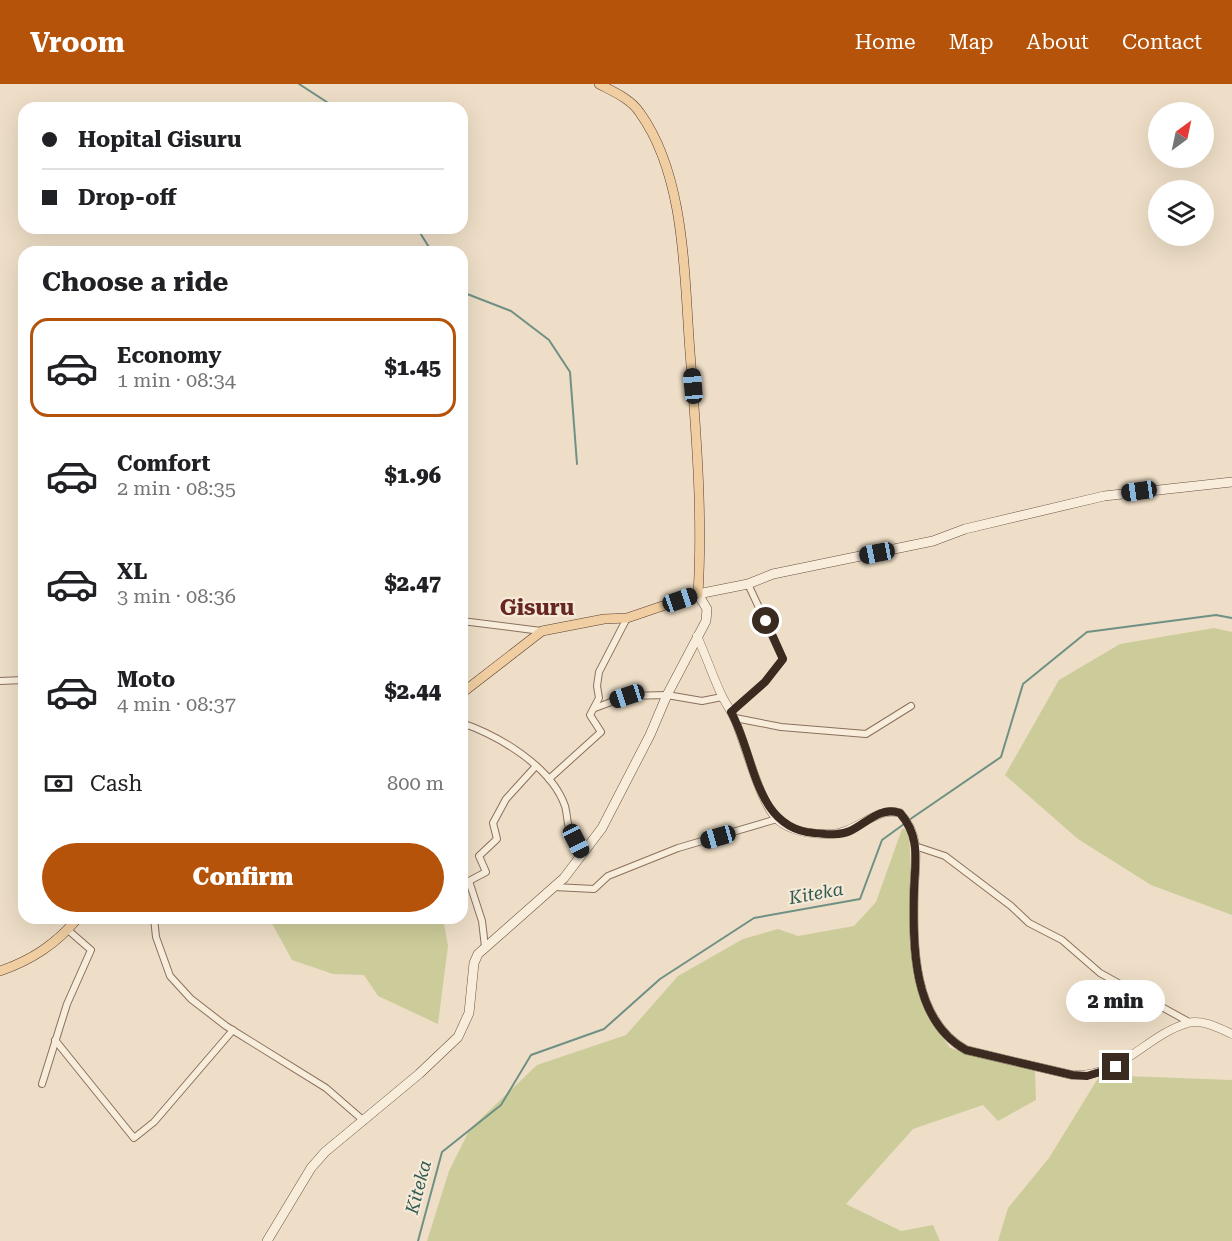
<!DOCTYPE html>
<meta charset="utf-8">
<style>
:root{--surface:#fff;--page:#f2f2f2;--text:#202124;--muted:#757577;--line:#e0e0e0;--accent:#b45309}
body{margin:0;font-family:"Roboto Serif",serif;background:var(--page);color:var(--text);height:100vh;display:flex;flex-direction:column;font-size:22px;white-space:nowrap}
*{box-sizing:border-box;margin:0}
p{font-size:20px;color:var(--muted)}
.icon{flex:none;width:33px;height:33px;fill:none;stroke:currentColor;stroke-width:2;stroke-linecap:round;stroke-linejoin:round}
.map{position:relative;flex:1;overflow:hidden}
.details{position:absolute;left:18px;top:162px;width:450px;height:678px;display:flex;flex-direction:column;background:var(--surface);border-radius:18px;box-shadow:0 6px 24px #0002}
.details>*{flex:none}
.banner{position:absolute;left:18px;top:18px;width:450px;height:132px;border-radius:18px;box-shadow:0 6px 24px #0002;display:grid;align-content:center;height:132px;padding:0 24px;background:var(--surface)}
.needle{width:39px;rotate:33deg}
.fabs{position:absolute;left:1148px;top:18px;display:grid;gap:12px}
.fabs a{display:grid;place-items:center;width:66px;height:66px;border-radius:50%;background:var(--surface);box-shadow:0 6px 24px #0002;font-size:30px}
.end{position:absolute;width:27px;height:27px;margin:-14px;border:8px solid #3a2a20;background:#fff;box-shadow:0 0 0 3px #fff}
.from{border-radius:50%}
.bubble{position:absolute;height:42px;border-radius:21px;background:var(--surface);box-shadow:0 6px 24px #0002;font-size:20px;font-weight:800;line-height:42px;text-align:center}
.car{position:absolute;width:18px;height:36px;margin:-18px -9px;border-radius:8px;box-shadow:0 0 4px 2px #0007;background:linear-gradient(#222 24%,#8ab4d8 0 40%,#222 0 76%,#8ab4d8 0 86%,#222 0)}
.banner b{display:flex;align-items:center;gap:21px;height:57px;font-size:22px}
.banner b+b{border-top:2px solid var(--line)}
.banner i{width:15px;height:15px;background:var(--text)}
ul{padding:0;list-style:none}
li{display:flex;align-items:center;gap:18px;height:99px;margin:0 12px 9px;padding:0 12px;border:3px solid transparent;border-radius:18px}
li div{flex:1}
li b{display:block;font-size:22px}
li em{font-style:normal;font-weight:800}
li.active{border-color:var(--accent)}
li>.icon{width:54px;height:54px;stroke-width:1.5}
h2{padding:0 24px;font-size:27px;line-height:72px}
.pay{display:flex;align-items:center;gap:15px;height:66px;padding:0 24px;font-size:22px}
.pay p{margin-inline-start:auto}
.primary-button{display:flex;gap:12px;margin-top:auto;padding:12px 24px}
.primary-button a{flex:1;height:69px;border-radius:36px;background:var(--accent);color:#fff;font-size:24px;font-weight:800;line-height:69px;text-align:center}
header{display:flex;align-items:center;gap:36px;box-sizing:border-box;height:84px;padding:0 30px;background:var(--accent);color:#fff}
header strong{font-size:28px}
nav{display:flex;gap:33px;margin-inline-start:auto;font-size:21px}
.map>svg:first-child{display:block}
.green{fill:#cccc9b}
.lines{fill:none;stroke-linecap:round;stroke-linejoin:round}
.stream{stroke:#6f9084;stroke-width:2}
.minor-casing{stroke:#8a705d;stroke-width:8}
.tertiary-casing{stroke:#8a705d;stroke-width:9}
.secondary-casing{stroke:#6c5140;stroke-width:10}
.primary-casing{stroke:#583e31;stroke-width:10}
.minor{stroke:#f8ecdb;stroke-width:6}
.tertiary{stroke:#f8ecdb;stroke-width:8}
.secondary{stroke:#f8ecdb;stroke-width:9}
.primary{stroke:#f0cea1;stroke-width:9}
.route{stroke:#3a2a20;stroke-width:8}
.labels{text-anchor:middle;dominant-baseline:central;stroke-width:4.5;stroke-linejoin:round;paint-order:stroke}
.water-label{font-size:18px;font-style:italic;fill:#305a52;stroke:#f5e9d7}
.district-label{font-size:22px;font-weight:bold;fill:#662720;stroke:#f5e9d7}
</style>
<header>
<strong>Vroom</strong>
<nav><a>Home</a><a>Map</a><a>About</a><a>Contact</a></nav>
</header>
<div class="map">
<svg width="1232" height="1157" viewBox="0 0 1232 1157">
<rect width="100%" height="100%" fill="#eedec7"/>
<g class="green">
<path d="M 1214,544 L 1232,548 L 1232,831 L 1151,801 L 1078,755 L 1005,691 L 1059,596 L 1120,560 Z"/>
<path d="M 902,745 L 909,745 L 913,830 L 929,932 L 950,964 L 1035,987 L 1036,1016 L 998,1037 L 983,1021 L 913,1045 L 846,1120 L 901,1147 L 933,1141 L 940,1157 L 427,1157 L 449,1087 L 470,1045 L 537,981 L 626,951 L 678,892 L 743,855 L 778,845 L 798,852 L 854,842 L 876,818 Z"/>
<path d="M 269,834 L 443,834 L 448,862 L 438,940 L 378,912 L 364,891 L 333,890 L 292,876 Z"/>
<path d="M 1100,991 L 1232,996 L 1232,1157 L 998,1157 L 1008,1124 L 1049,1074 Z"/>
</g>
<g class="lines">
<g class="stream">
<path d="M 299,0 L 336,24"/>
<path d="M 417,144 L 432,168"/>
<path d="M 462,208 L 511,227 L 549,256 L 570,288 L 577,380"/>
<path d="M 909,736 L 1001,673 L 1023,600 L 1087,548 L 1216,531 L 1232,534"/>
<path d="M 418,1157 L 442,1068 L 501,1021 L 531,971 L 604,945 L 660,895 L 754,834 L 860,815 L 882,756 L 904,740"/>
</g>
<g class="minor-casing">
<g id="minor">
<path d="M 462,537 L 541,547"/>
<path d="M 0,597 L 24,596"/>
<path d="M 595,624 L 627,612 L 667,611 L 702,617 L 722,613"/>
<path d="M 731,628 L 765,598 L 783,575 L 748,500"/>
<path d="M 735,634 L 781,643 L 866,650 L 911,622"/>
<path d="M 462,639 C 499,652 551,682 565,722 C 567,729 567,737 569,744 C 572,753 578,761 582,769"/>
<path d="M 549,695 L 601,648 L 590,631 L 599,614 L 597,602 L 599,588 L 627,534"/>
<path d="M 918,763 L 945,772 L 1011,822 L 1029,839 L 1062,856 L 1100,889 L 1189,938"/>
<path d="M 554,803 L 594,805 L 608,792 L 678,764 L 777,735"/>
<path d="M 154,834 L 156,853 L 170,892 L 191,915 L 226,942 L 326,1004 L 364,1037"/>
<path d="M 485,863 L 482,837 L 469,797 L 486,788 L 479,772 L 497,755 L 493,739 L 506,715 L 536,682"/>
<path d="M 55,956 L 134,1054 L 154,1038 L 233,946"/>
<path d="M 42,1000 L 67,920 L 91,866 L 68,846"/>
</g>
</g>
<g class="tertiary-casing">
<path id="tertiary" d="M 697,552 C 706,572 713,593 722,612 C 726,620 732,628 735,636 C 746,661 760,721 779,737 C 793,748 811,750 827,750 C 856,751 877,721 900,729 C 922,753 915,777 914,807 C 913,862 912,935 966,966 L 1072,991 C 1123,993 1144,952 1188,939 C 1202,935 1219,944 1232,950"/>
</g>
<g class="secondary-casing">
<path id="secondary" d="M 267,1157 L 311,1084 L 325,1068 L 419,990 L 458,953 L 469,929 L 474,879 L 478,870 L 564,794 L 602,744 L 650,651 L 667,611 L 706,537 L 707,525 L 698,510 L 748,500 L 773,490 L 933,457 L 965,445 L 1104,412 L 1232,398"/>
</g>
<g class="primary-casing">
<g id="primary">
<path d="M 462,609 L 542,547 L 604,535 L 627,534 L 698,510 C 703,430 696,348 690,268 C 684,193 686,93 640,29 C 631,15 614,8 599,0"/>
<path d="M 0,887 C 32,876 56,860 78,834"/>
</g>
</g>
<use href="#minor" class="minor"/>
<use href="#tertiary" class="tertiary"/>
<use href="#secondary" class="secondary"/>
<use href="#primary" class="primary"/>
</g>
<g class="lines">
<path class="route" d="M 766,537 L 783,575 L 765,598 L 731,628 C 755,671 754,744 814,749 C 826,750 839,752 850,747 C 867,739 880,722 900,729 C 921,753 915,777 914,807 C 913,862 912,936 966,966 L 1072,991 L 1087,992 L 1116,983"/>
</g>
<g class="labels">
<g class="water-label">
<text transform="translate(816 809) rotate(-10)">Kiteka</text>
<text transform="translate(418 1103) rotate(-75)">Kiteka</text>
</g>
<g class="district-label">
<text x="537" y="523">Gisuru</text>
</g>
</g>
</svg>
<div class="fabs">
<a><svg class="needle" viewBox="-14 -14 28 28"><path d="M0-13l5 13h-10z" fill="#e53935"/><path d="M0 13l5-13h-10z" fill="#757577"/></svg></a>
<a><svg class="icon" aria-label="layers" viewBox="0 0 24 24"><path d="M12 4l9 5-9 5-9-5zM3 14l9 5 9-5"/></svg></a>
</div>
<i class="end from" style="left:766px;top:537px"></i>
<i class="end" style="left:1116px;top:983px"></i>
<div class="bubble" style="left:1066px;top:896px;width:99px">2 min</div>
<i class="car" style="left:693px;top:302px;rotate:355deg"></i>
<i class="car" style="left:1139px;top:407px;rotate:262deg"></i>
<i class="car" style="left:877px;top:469px;rotate:259deg"></i>
<i class="car" style="left:680px;top:516px;rotate:71deg"></i>
<i class="car" style="left:627px;top:612px;rotate:252deg"></i>
<i class="car" style="left:718px;top:753px;rotate:254deg"></i>
<i class="car" style="left:576px;top:757px;rotate:153deg"></i>
<div class="banner">
<b><i class="from"></i>Hopital Gisuru</b>
<b><i></i>Drop-off</b>
</div>
<section class="details">
<h2>Choose a ride</h2>
<ul>
<li class="active"><svg class="icon" aria-label="car" viewBox="0 0 24 24"><path d="M5 17H2v-5l4-1 3-4h7l3 4 3 1v5h-3M9 17h6M6 11h13"/><circle cx="7" cy="17" r="2"/><circle cx="17" cy="17" r="2"/></svg><div><b>Economy</b><p>1 min · 08:34</p></div><em>$1.45</em></li>
<li><svg class="icon" aria-label="car" viewBox="0 0 24 24"><path d="M5 17H2v-5l4-1 3-4h7l3 4 3 1v5h-3M9 17h6M6 11h13"/><circle cx="7" cy="17" r="2"/><circle cx="17" cy="17" r="2"/></svg><div><b>Comfort</b><p>2 min · 08:35</p></div><em>$1.96</em></li>
<li><svg class="icon" aria-label="car" viewBox="0 0 24 24"><path d="M5 17H2v-5l4-1 3-4h7l3 4 3 1v5h-3M9 17h6M6 11h13"/><circle cx="7" cy="17" r="2"/><circle cx="17" cy="17" r="2"/></svg><div><b>XL</b><p>3 min · 08:36</p></div><em>$2.47</em></li>
<li><svg class="icon" aria-label="car" viewBox="0 0 24 24"><path d="M5 17H2v-5l4-1 3-4h7l3 4 3 1v5h-3M9 17h6M6 11h13"/><circle cx="7" cy="17" r="2"/><circle cx="17" cy="17" r="2"/></svg><div><b>Moto</b><p>4 min · 08:37</p></div><em>$2.44</em></li>
</ul>
<div class="pay"><svg class="icon" aria-label="cash" viewBox="0 0 24 24"><path d="M3 7h18v10H3z"/><circle cx="12" cy="12" r="2"/></svg>Cash<p>800 m</p></div>
<div class="primary-button"><a>Confirm</a></div>
</section>
</div>
